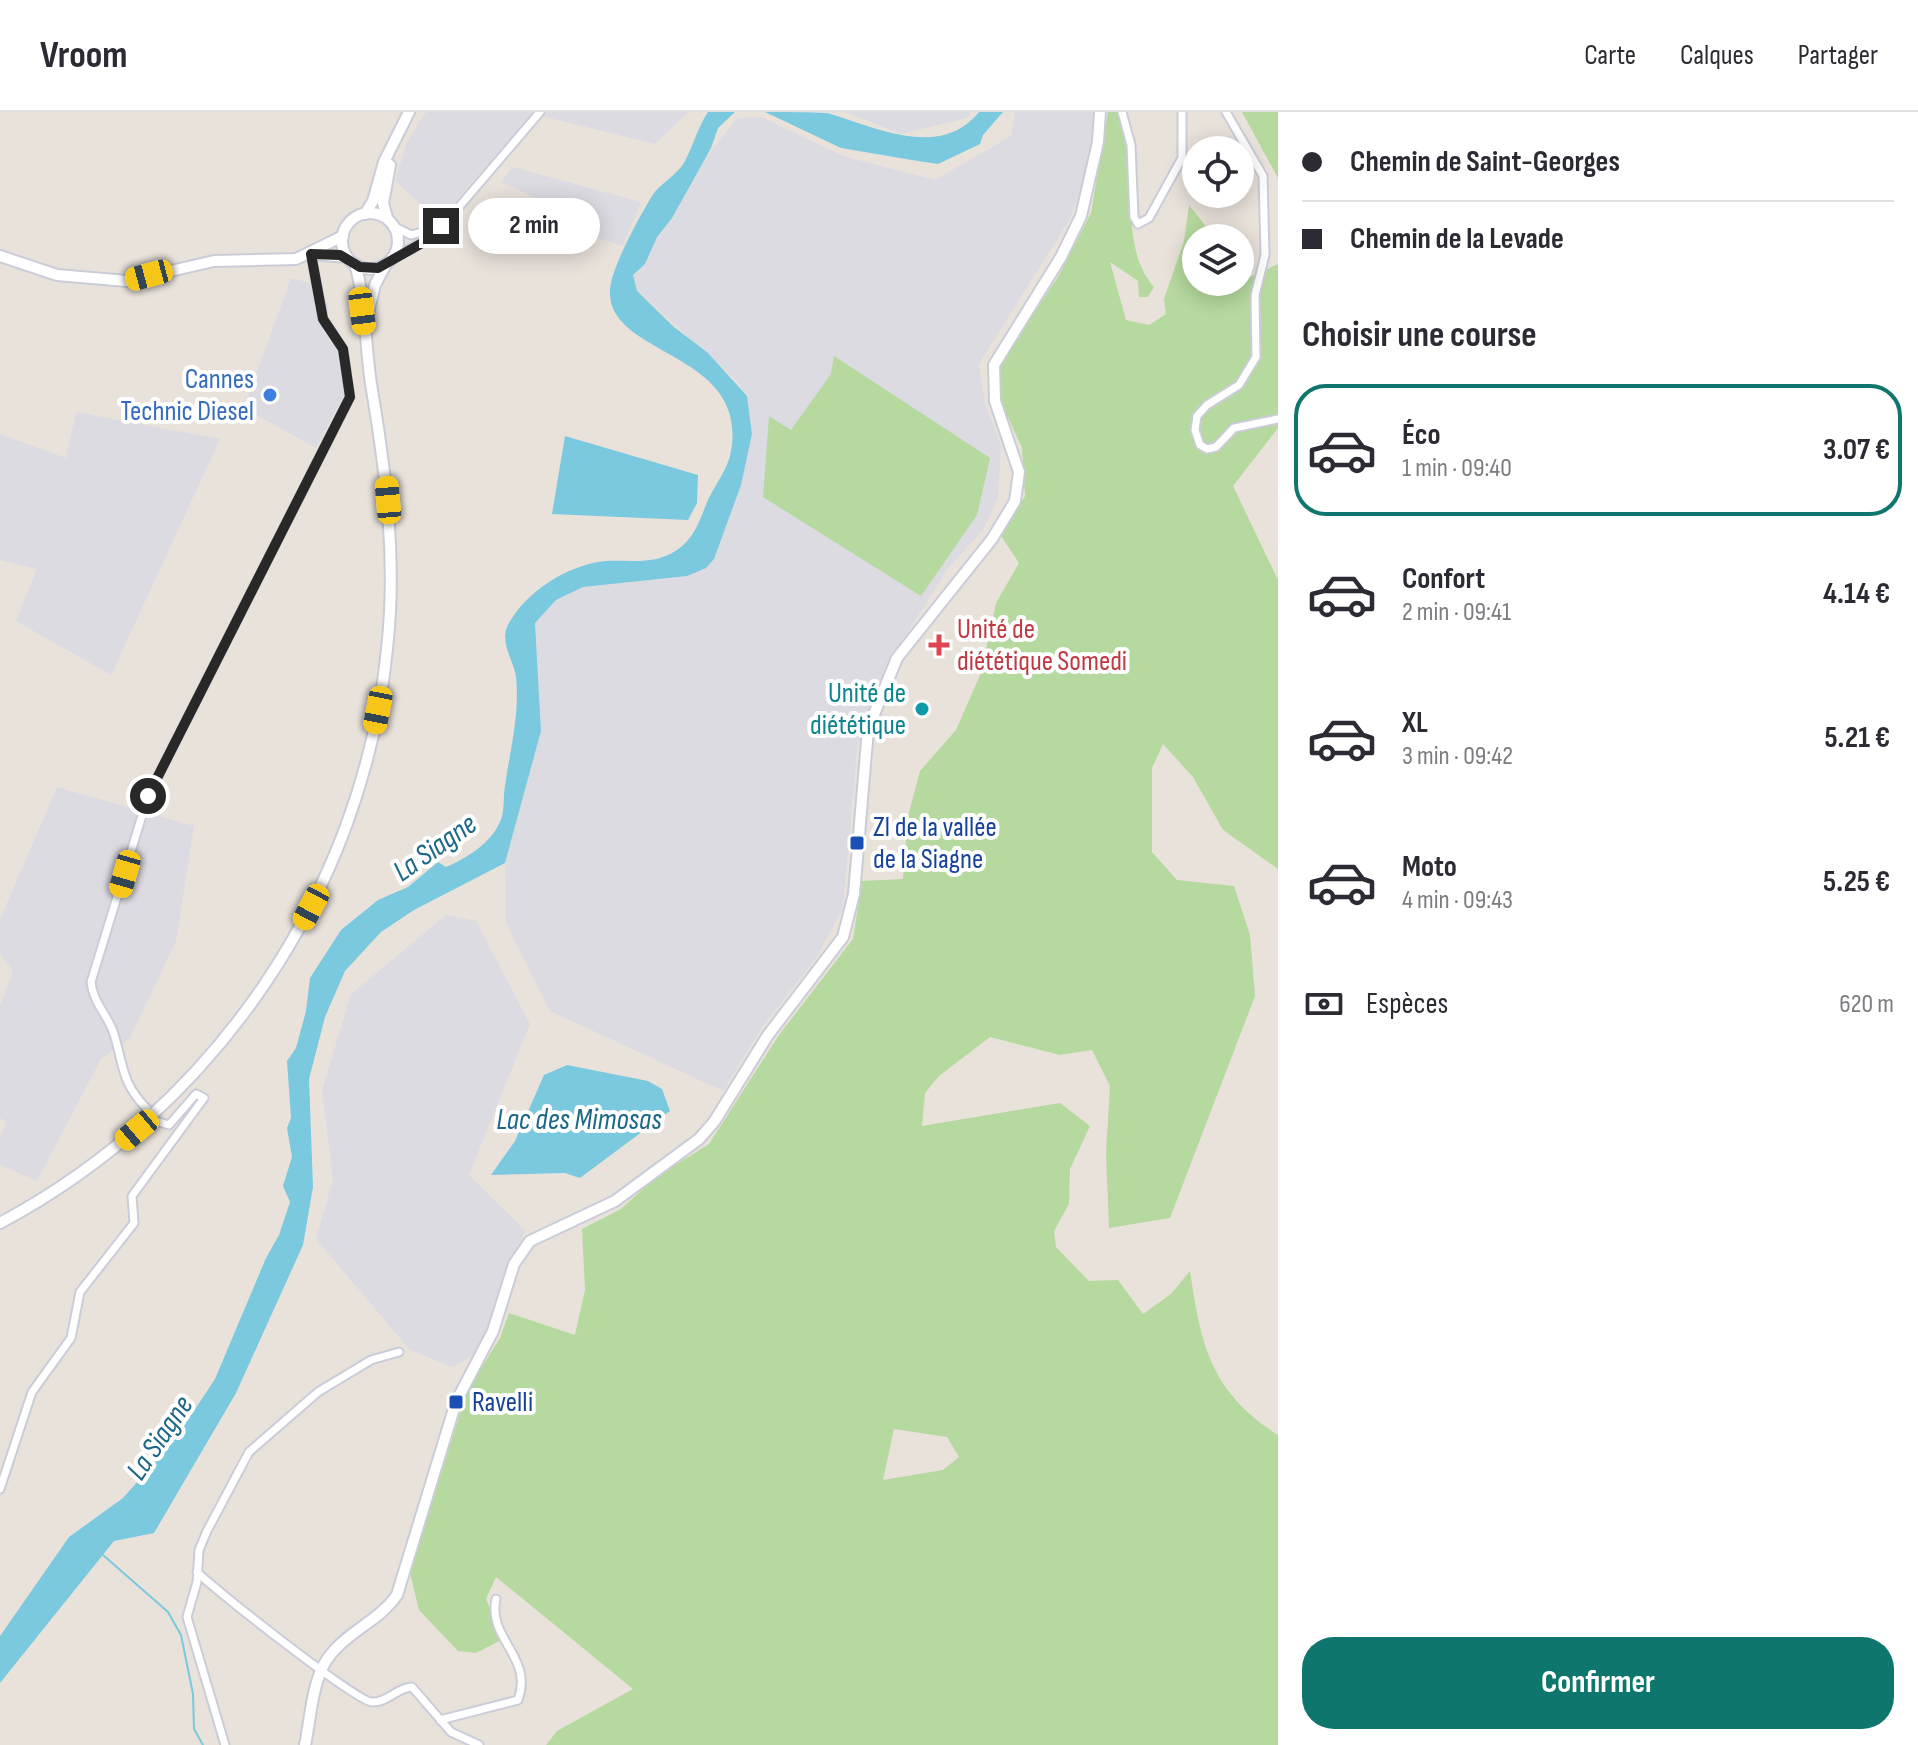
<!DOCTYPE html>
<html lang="fr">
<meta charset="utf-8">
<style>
:root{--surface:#fff;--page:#f7f7f7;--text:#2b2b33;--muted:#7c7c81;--line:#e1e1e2;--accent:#0f766e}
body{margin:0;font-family:"Sofia Sans Condensed",sans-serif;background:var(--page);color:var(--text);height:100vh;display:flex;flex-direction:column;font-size:30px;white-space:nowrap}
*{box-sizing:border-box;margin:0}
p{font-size:26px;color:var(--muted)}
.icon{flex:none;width:44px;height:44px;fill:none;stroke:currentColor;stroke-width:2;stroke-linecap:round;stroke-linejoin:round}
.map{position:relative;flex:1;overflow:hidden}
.panel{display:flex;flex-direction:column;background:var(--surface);width:640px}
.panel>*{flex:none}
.banner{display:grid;align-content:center;height:176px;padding:0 24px;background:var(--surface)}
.tools{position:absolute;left:1182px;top:24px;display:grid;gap:16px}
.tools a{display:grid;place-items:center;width:72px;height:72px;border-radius:50%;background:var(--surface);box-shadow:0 4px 20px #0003;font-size:40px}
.end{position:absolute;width:36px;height:36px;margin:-18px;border:10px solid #282828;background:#fff;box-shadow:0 0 0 4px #fff}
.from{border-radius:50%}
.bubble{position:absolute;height:56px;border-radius:28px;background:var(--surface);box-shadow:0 4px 20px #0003;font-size:26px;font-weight:700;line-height:56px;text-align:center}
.car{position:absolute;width:24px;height:48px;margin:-24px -12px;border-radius:10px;box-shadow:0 0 6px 2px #0007;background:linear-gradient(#f5c518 24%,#345 0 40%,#f5c518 0 76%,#345 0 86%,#f5c518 0)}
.banner b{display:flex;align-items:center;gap:28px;height:76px;font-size:30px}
.banner b+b{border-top:2px solid var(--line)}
.banner i{width:20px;height:20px;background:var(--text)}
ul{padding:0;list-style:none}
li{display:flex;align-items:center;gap:24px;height:132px;margin:0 16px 12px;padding:0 8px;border:4px solid transparent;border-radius:32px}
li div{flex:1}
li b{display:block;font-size:30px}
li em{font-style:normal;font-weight:700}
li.active{border-color:var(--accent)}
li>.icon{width:72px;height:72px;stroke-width:1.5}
h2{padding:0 24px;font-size:36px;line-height:96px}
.pay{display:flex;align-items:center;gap:20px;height:88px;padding:0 24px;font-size:30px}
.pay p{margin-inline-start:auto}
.button{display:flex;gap:16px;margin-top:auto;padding:16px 24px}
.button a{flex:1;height:92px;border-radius:32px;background:var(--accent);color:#fff;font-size:32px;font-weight:700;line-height:92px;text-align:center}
header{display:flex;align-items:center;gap:48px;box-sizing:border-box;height:112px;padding:0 40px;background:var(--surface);border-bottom:2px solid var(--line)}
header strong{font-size:38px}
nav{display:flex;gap:44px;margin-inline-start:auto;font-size:28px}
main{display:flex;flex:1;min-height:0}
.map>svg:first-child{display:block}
.industrial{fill:#dddbe2}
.green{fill:#b5d99e;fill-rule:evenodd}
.water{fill:#7ac9df}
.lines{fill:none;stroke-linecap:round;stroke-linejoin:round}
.stream{stroke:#7ac9df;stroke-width:2}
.street-casing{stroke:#cacdd8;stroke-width:11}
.secondary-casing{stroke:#cacdd8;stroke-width:14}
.street{stroke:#fff;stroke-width:7}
.secondary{stroke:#fff;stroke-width:10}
.route{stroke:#282828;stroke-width:10}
.shop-dot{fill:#3f7fe0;stroke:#fff;stroke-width:3}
.health-dot{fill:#e0444e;stroke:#fff;stroke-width:3}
.culture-dot{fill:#0f9aa8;stroke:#fff;stroke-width:3}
.transit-dot{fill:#1a4fb4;stroke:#fff;stroke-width:3}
.labels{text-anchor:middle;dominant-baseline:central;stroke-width:8;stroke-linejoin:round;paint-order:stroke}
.shop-label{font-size:28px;fill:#366cbe;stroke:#fff;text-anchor:end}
.health-label{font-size:28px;fill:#be3a42;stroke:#fff;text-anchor:start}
.culture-label{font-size:28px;fill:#0d838f;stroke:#fff;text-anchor:end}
.transit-label{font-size:28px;fill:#164399;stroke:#fff;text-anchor:start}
.water-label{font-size:30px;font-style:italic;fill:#1d6787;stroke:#fff}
</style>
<header>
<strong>Vroom</strong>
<nav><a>Carte</a><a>Calques</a><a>Partager</a></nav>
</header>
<main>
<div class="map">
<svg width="1278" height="1633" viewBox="0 0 1278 1633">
<rect width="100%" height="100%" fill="#e9e2db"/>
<g class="industrial">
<path d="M 426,0 L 688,0 L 655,32 L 533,2 L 438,108 L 395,69 L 407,30 Z"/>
<path d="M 845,0 L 971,0 L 967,6 L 901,22 Z"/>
<path d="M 1015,0 L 1093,0 L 1090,48 L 1070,107 L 979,252 L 985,292 L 1001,334 L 998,387 L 983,418 L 950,454 L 896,538 L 871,587 L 857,637 L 843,796 L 817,845 L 763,914 L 723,979 L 550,899 L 506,811 L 505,751 L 541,619 L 535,511 L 556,488 L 583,475 L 687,464 L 741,373 L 752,322 L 747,284 L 735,267 L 637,179 L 626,145 L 737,6 L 762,5 L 843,44 L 935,68 L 1011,24 Z"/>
<path d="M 513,55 L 641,90 L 623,134 L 538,108 L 544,90 L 501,70 Z"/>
<path d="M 291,166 L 314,172 L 329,193 L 323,220 L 339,239 L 345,281 L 316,336 L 244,296 Z"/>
<path d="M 76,300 L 220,327 L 111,563 L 16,509 L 37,457 L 0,448 L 0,322 L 66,346 Z"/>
<path d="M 57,675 L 194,714 L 176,829 L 130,926 L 101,947 L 37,1069 L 0,1053 L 0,1027 L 6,1010 L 0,1006 L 0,894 L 13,859 L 0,842 L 0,807 Z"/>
<path d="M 446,803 L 476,809 L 530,912 L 469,1063 L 525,1118 L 476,1242 L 453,1255 L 410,1238 L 316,1127 L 333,1067 L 322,978 L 351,882 Z"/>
</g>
<g class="green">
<path d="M 1108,0 L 1117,0 C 1123,20 1128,41 1130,61 C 1132,100 1127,144 1154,175 L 1148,185 L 1139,185 L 1138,169 L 1110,150 L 1126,208 L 1149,213 L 1166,202 L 1164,187 L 1184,129 L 1189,93 L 1215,126 L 1196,126 L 1196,170 L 1240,170 L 1240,157 L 1248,166 L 1278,152 L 1278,316 L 1233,374 L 1278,468 L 1278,757 L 1223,718 L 1193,665 L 1163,632 L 1152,656 L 1152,740 L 1177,768 L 1234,774 L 1250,823 L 1255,884 L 1170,1106 L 1109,1116 L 1106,1041 L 1110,974 L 1092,938 L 1060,943 L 990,925 L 939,964 L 925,981 L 922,1014 L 1060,991 L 1090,1014 L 1070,1057 L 1069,1092 L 1054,1119 L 1056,1135 L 1089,1169 L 1118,1168 L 1143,1202 L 1171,1182 L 1190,1159 C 1201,1234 1211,1280 1278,1323 L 1278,1633 L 546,1633 L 557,1619 L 633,1577 L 496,1465 L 486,1487 L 503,1527 L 476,1541 L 458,1539 L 419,1498 L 410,1461 L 467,1279 L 500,1226 L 509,1201 L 575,1223 L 585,1178 L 582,1117 L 621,1097 L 656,1065 L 709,1032 L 779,923 L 853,827 L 862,769 L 903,767 L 908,704 L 920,659 L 956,618 L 981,561 L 996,491 L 1019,451 L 1001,424 L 1025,384 L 1022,336 L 1000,288 L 999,253 L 1058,165 L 1091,101 ZM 894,1317 L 947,1325 L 959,1345 L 943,1358 L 883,1368 Z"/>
<path d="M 1242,0 L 1278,0 L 1278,66 Z"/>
<path d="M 834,244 L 990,346 L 977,403 L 921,484 L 763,385 L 769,304 L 791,318 L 831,262 Z"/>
</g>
<g class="water">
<path d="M 708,0 L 735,0 L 718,16 L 711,36 L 672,106 L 657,125 L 645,152 L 633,163 L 637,179 L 674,215 L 708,241 L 747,284 L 752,322 L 741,373 L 714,447 L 706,456 L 687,464 L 583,475 L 556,488 L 535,511 L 541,619 L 505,751 L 414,798 L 381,820 L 345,859 L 325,905 L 309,967 L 313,1075 L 303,1133 L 236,1281 L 154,1421 L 114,1429 L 0,1571 L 0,1524 L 69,1425 L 123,1386 L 174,1329 L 215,1267 L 266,1146 L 279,1123 L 290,1090 L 283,1074 L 292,1045 L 287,1016 L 291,1006 L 287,949 L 296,936 L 306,899 L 310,866 L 341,818 L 378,788 L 408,775 L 438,750 L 446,755 C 467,746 490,732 500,710 C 505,700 503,684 505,674 C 510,638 520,602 516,565 C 514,549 499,530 508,513 C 525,480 569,452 606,449 C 631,448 655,453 677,438 C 695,426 700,407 708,388 C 715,373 729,355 731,339 C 749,238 606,245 610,178 C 611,156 640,104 652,84 C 660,71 678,63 685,49 C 694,32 697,17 708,0 Z"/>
<path d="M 765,0 C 784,0 809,0 827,1 C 874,14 939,49 979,0 L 1003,0 L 983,23 L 980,32 L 938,52 L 912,48 L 841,36 Z"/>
<path d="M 565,324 L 698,363 L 697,391 L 688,408 L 552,402 Z"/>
<path d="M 567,953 L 648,969 L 662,977 L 670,999 L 580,1066 L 565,1061 L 491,1063 L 515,1029 L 544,963 Z"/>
</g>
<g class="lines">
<path class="stream" d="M 103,1443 L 168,1500 L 181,1523 L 193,1582 L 194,1617 L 203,1633"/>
<g class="street-casing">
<g id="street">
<path d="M 1122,0 L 1131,33 L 1134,105 L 1138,112 L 1149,106 L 1182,46 L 1182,0"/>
<path d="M 1226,0 L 1263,64 L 1265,143 L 1255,183 L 1256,245 L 1239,273 L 1207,293 L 1197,304 L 1195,318 L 1200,333 L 1207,337 L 1216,335 L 1234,316 L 1278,307"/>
<path d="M 393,114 L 411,123 L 439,115"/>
<path d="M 393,146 L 435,123 L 540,0"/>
<path d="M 147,997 C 121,970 124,955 114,922 C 108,903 93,891 91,870 L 148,684 L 350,285 L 343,237 L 323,207 L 311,142"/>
<path d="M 0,1377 L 32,1280 L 71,1226 L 80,1180 L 134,1111 L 132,1084 L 204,986 L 196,982 L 169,1013 L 159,1010"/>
<path d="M 197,1460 C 215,1478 357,1590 372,1590 C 387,1591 398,1575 412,1575 L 451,1620 L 479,1633"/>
<path d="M 440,1608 L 518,1588 C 534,1545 487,1527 496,1487"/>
<path d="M 225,1633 L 187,1505 L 197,1470 L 199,1438 L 207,1419 L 249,1340 L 318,1280 L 371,1248 L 399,1240"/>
</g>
</g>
<g class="secondary-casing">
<g id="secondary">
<circle cx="370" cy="129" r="28"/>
<path d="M 365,102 L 373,89 L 384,50 L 409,0"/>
<path d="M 387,106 L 383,91 L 390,53"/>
<path d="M 313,142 L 347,145"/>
<path d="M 0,144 L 57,163 L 127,169 L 214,149 L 296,147 L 343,124"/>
<path d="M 367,206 L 375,173 L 385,154"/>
<path d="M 0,1111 C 214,997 363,779 387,537 C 397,448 386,360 371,272 C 365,232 366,190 355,152"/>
<path d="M 305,1633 C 311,1605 312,1564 331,1542 C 350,1518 379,1509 397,1483 L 456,1290 L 493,1219 L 514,1152 L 530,1129 L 615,1089 L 699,1027 L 714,1010 L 768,923 L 843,825 L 854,782 L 868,617 L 897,546 L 992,427 L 1015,389 L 1019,360 L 995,289 L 994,253 L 1061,145 L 1081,104 L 1098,30 L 1100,0"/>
</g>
</g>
<use href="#street" class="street"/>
<use href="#secondary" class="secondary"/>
</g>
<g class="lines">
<path class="route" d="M 148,684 L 350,285 L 343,237 L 323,207 L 311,142 L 340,143 L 360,155 L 378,156 L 424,130 L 441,114"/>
</g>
<circle class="shop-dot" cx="270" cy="283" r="8"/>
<path class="health-dot" d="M935 521h8v8h8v8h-8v8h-8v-8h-8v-8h8z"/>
<circle class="culture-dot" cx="922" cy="597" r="8"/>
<g class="transit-dot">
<rect x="849" y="723" width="16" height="16" rx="4"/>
<rect x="448" y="1282" width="16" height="16" rx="4"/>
</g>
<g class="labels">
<g class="shop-label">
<text x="254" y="267">Cannes<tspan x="254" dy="32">Technic Diesel</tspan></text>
</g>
<g class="health-label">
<text x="957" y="517">Unité de<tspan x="957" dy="32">diététique Somedi</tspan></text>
</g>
<g class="culture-label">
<text x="906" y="581">Unité de<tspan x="906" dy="32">diététique</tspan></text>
</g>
<g class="transit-label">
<text x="873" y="715">ZI de la vallée<tspan x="873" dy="32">de la Siagne</tspan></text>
<text x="472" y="1290">Ravelli</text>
</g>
<g class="water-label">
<text transform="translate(435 736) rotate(-35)">La Siagne</text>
<text x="579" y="1008">Lac des Mimosas</text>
<text transform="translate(160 1326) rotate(-56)">La Siagne</text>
</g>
</g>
</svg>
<div class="tools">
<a><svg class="icon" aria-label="locate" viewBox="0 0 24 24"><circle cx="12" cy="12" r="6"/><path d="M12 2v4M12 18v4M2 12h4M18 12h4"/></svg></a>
<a><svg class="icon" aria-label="layers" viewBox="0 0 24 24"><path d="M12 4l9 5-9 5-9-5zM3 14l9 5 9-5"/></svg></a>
</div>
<i class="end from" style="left:148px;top:684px"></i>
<i class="end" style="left:441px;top:114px"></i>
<div class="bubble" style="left:468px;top:86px;width:132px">2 min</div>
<i class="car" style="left:149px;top:163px;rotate:255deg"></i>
<i class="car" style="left:362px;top:199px;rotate:173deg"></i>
<i class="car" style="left:388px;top:388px;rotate:355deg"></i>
<i class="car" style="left:378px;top:598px;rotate:191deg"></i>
<i class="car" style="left:125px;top:762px;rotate:196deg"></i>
<i class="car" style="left:311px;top:795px;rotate:208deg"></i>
<i class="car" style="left:137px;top:1018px;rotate:230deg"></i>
</div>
<section class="panel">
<div class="banner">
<b><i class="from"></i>Chemin de Saint-Georges</b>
<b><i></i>Chemin de la Levade</b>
</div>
<h2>Choisir une course</h2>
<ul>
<li class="active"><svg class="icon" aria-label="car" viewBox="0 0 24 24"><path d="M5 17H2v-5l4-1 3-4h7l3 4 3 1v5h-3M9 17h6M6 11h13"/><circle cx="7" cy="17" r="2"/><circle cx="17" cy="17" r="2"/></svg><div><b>Éco</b><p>1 min · 09:40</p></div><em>3.07 €</em></li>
<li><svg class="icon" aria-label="car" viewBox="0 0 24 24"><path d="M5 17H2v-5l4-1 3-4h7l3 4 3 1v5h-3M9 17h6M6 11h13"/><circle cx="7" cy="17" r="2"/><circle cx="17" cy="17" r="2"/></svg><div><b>Confort</b><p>2 min · 09:41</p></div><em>4.14 €</em></li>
<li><svg class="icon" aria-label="car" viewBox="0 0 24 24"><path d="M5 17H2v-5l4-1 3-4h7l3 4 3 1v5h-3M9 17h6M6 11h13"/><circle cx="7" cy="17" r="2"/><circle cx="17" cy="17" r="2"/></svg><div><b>XL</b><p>3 min · 09:42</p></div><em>5.21 €</em></li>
<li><svg class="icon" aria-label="car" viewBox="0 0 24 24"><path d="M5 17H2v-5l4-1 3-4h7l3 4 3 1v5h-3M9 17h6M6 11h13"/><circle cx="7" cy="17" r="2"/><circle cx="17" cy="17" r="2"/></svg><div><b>Moto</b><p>4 min · 09:43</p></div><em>5.25 €</em></li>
</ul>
<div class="pay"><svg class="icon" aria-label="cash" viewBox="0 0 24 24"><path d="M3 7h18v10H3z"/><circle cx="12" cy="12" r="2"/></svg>Espèces<p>620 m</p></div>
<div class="button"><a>Confirmer</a></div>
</section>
</main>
